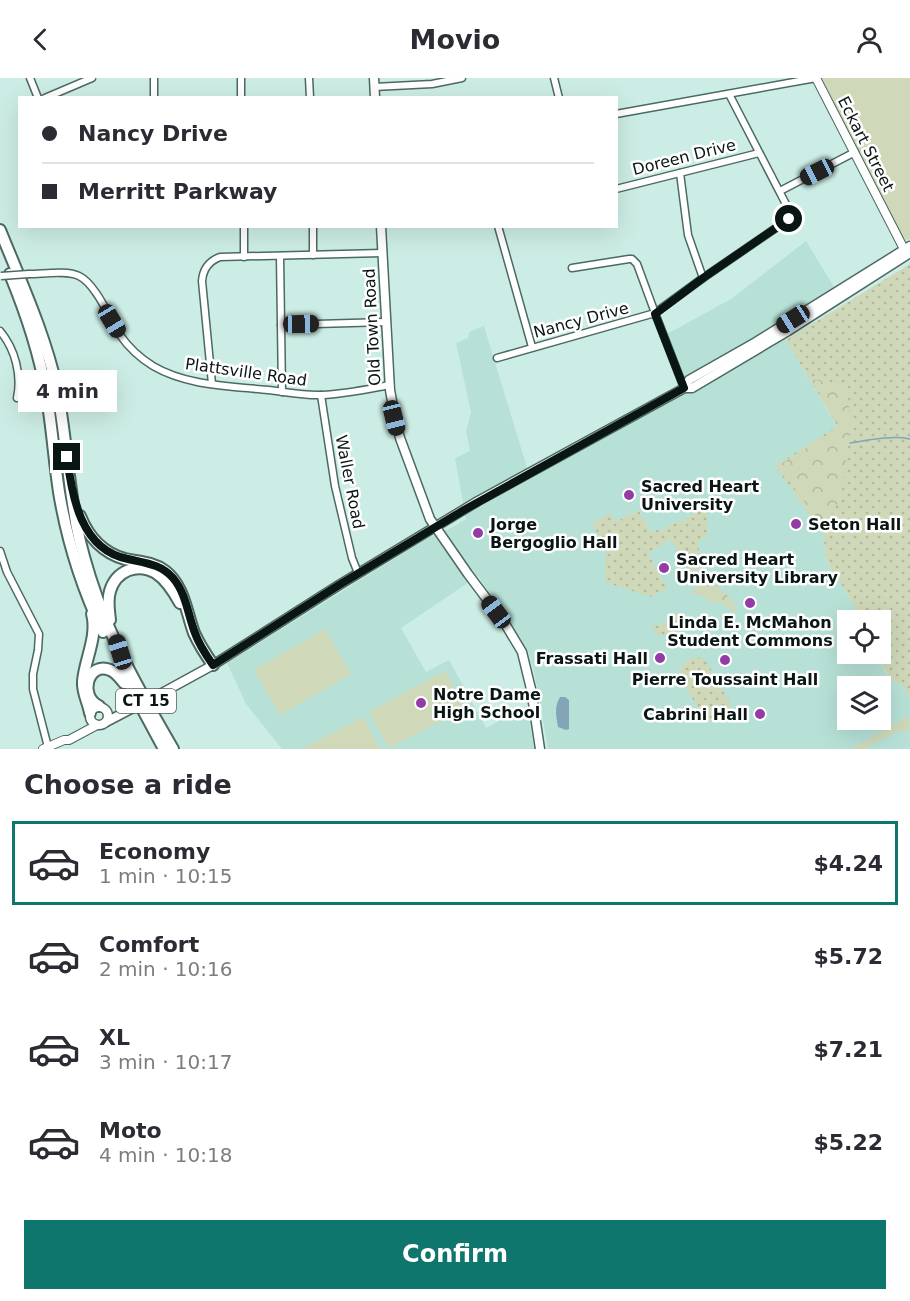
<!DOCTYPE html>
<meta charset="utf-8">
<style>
:root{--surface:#fff;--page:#f7f7f7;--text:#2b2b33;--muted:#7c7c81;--line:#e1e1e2;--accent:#0f766e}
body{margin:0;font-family:"DejaVu Sans",sans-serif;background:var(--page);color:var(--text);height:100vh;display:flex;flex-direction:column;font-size:22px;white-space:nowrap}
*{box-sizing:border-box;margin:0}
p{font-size:20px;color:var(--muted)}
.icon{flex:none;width:33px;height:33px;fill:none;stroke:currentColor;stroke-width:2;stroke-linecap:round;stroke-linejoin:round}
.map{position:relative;height:671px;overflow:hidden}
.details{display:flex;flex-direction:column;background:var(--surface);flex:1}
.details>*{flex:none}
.guide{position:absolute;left:18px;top:18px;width:600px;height:132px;border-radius:0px;box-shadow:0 6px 24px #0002;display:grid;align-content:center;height:132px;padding:0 24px;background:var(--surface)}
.fabs{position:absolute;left:837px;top:532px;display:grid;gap:12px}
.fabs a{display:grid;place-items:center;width:54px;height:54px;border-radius:0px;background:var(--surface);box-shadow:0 6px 24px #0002;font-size:30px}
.end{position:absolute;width:27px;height:27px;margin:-14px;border:8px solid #0a1614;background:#fff;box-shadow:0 0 0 3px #fff}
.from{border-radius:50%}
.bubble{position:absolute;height:42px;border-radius:0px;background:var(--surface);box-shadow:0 6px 24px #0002;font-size:20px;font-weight:600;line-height:42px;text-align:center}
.car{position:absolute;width:18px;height:36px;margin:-18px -9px;border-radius:8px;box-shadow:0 0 4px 2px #0007;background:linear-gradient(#222 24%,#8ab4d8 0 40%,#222 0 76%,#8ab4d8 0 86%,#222 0)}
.guide b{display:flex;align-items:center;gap:21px;height:57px;font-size:22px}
.guide b+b{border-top:2px solid var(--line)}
.guide i{width:15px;height:15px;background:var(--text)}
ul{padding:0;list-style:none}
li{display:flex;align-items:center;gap:18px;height:84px;margin:0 12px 9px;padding:0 12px;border:3px solid transparent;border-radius:0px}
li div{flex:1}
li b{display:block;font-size:22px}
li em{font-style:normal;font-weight:600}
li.on{border-color:var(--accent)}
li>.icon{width:54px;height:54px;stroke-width:1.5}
h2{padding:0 24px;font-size:27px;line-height:72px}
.button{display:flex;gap:12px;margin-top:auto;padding:12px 24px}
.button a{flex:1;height:69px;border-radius:0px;background:var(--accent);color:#fff;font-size:24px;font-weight:600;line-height:69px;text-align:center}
header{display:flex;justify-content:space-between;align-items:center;height:78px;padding:0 24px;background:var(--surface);font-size:27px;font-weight:600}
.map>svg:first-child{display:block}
.built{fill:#b7e1d7;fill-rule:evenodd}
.grass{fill:url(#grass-dots)}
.forest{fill:url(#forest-crowns)}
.green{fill:#cfd9b9}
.water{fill:#84a4b7}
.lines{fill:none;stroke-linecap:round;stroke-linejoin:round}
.stream{stroke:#84a4b7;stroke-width:1.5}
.minor-casing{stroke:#4c6962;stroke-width:9}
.tertiary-casing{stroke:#4c6962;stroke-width:10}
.secondary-casing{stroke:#4c6962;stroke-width:11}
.motorway-casing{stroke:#4c6962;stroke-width:14}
.minor{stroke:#fff;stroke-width:6}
.tertiary{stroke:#fff;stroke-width:8}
.secondary{stroke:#fff;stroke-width:8}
.motorway{stroke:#fff;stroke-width:10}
.minor-bridge-casing{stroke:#4c6962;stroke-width:9;stroke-linecap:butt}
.secondary-bridge-casing{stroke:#4c6962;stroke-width:11;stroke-linecap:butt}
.minor-bridge{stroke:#fff;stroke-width:6}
.secondary-bridge{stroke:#fff;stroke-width:8}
.route{stroke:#0a1614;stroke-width:8}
.poi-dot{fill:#953ba6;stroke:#fff;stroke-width:2}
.labels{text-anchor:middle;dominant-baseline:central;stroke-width:5;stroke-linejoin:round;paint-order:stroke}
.shield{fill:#fff;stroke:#545c5a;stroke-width:1.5}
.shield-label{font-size:15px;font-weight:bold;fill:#0a1614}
.street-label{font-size:16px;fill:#0a1614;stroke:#fff}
.poi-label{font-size:16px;font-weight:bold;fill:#0a1614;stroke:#fff;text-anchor:start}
</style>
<header><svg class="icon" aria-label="back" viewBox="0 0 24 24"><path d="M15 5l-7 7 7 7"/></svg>Movio<svg class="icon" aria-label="person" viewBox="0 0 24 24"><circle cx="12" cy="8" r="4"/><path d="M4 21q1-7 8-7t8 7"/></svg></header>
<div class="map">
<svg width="910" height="671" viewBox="0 0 910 671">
<defs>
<pattern id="grass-dots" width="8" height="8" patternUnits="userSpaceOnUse" patternTransform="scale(1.5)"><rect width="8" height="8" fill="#cfd9b9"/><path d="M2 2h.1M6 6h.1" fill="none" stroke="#b0ba9e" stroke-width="1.8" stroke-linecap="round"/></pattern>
<pattern id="forest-crowns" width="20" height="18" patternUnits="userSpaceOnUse" patternTransform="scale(1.5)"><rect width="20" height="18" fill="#cfd9b9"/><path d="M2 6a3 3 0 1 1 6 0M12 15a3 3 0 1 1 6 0" fill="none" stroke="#b0ba9e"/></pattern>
</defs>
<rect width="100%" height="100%" fill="#ccede5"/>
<path class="built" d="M 806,163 L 839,217 L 781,253 L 837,349 L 776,388 L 823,456 L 827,484 L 864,543 L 848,543 L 848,576 L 880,576 L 881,569 L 884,574 L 881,587 L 891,603 L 901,606 L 910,619 L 910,671 L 548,671 L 535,598 L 528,573 L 478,498 L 401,550 L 426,594 L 449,582 L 486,650 L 527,628 L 534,671 L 282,671 L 246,626 L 227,585 L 426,461 L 453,449 L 466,441 L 455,380 L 470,373 L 466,353 L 471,334 L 456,265 L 468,260 L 469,254 L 484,248 L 528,393 L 687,307 L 667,256 L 731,221 ZM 848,609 L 880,609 L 880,642 L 848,642 Z"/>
<g class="grass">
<path d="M 910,186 L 910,619 L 901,606 L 892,603 L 881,586 L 884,575 L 881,569 L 880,543 L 864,543 L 827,484 L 823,456 L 775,388 L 837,348 L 786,262 Z"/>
<path d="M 699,425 L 707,425 L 707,460 L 699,461 L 699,480 L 703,481 L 703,489 L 690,496 L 671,461 L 648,476 L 668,510 L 651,519 L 605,504 L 606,469 L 592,446 L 610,435 L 616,444 L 638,432 L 652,455 L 659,451 L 661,453 L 674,444 L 676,446 L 694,436 L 692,432 Z"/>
<path d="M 678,534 L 683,541 C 680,555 670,560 656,556 L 652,549 L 663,545 Z"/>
<path d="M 697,579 L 705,581 L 731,626 C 729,641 718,647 704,641 L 679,597 C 680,586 687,581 697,579 Z"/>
</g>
<g class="forest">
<path d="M 811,301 C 821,304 840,305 847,310 L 851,345 L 841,420 L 823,449 L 778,388 L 839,349 Z"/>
<path d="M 706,502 C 716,505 716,507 723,514 C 733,523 733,521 737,535 L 735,535 C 727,527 721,524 710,524 C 705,518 701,515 693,518 L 691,515 L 699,505 Z"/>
</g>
<g class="green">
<path d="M 820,0 L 910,0 L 910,161 L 906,162 L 902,158 Z"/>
<path d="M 325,551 L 351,596 L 280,637 L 254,592 Z"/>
<path d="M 446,593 L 464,631 L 389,670 L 369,634 L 424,604 Z"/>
<path d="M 908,638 L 910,644 L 907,646 L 910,647 L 910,654 L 897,653 L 864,671 L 852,671 Z"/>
<path d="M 364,639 L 380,671 L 301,671 L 363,639 Z"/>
</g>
<path class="water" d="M 560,619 L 565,619 L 569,622 L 569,651 L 566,652 L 558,649 C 556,638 554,629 560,619 Z"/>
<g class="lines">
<path class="stream" d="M 850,365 C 869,362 892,357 910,361"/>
<g class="minor-casing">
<g id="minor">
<path d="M 30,0 L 38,20"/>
<path d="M 154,0 L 154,20"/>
<path d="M 241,0 L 241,20"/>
<path d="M 309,0 L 310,20"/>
<path d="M 554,0 L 559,20"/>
<path d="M 374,9 L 432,6 L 462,0"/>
<path d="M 45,20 L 92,0"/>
<path d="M 616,36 L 816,0"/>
<path d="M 680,95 L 688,157 L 703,200"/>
<path d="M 616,111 L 759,75"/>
<path d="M 780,113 L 855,74"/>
<path d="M 244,148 L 244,179"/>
<path d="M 313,148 L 313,177"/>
<path d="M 498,148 L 532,269"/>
<path d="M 280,178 L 282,314"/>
<path d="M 572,190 L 629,181 L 632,181 L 637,186 L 655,235 L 684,310"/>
<path d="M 29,196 C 43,196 67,192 79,198 C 96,206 110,241 120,257 C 129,270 140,280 153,288 C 187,308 230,308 268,312 C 286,314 304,318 322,317 C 345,316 368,311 390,307"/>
<path d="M 281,247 L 386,244"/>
<path d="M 0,253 C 15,271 22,297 17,320"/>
<path d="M 497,280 L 655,235 L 703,200 L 789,141 L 790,134 L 729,16"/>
<path d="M 212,306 L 202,203 C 203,191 209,183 220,179 L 382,175"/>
<path d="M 321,317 L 335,408 L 352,480 L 358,495"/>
<path d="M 0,473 L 7,494 L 39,556 L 38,572 L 33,596 L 33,611 L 48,669"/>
</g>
</g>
<g class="tertiary-casing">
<g id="tertiary">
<path d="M 816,0 L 906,175"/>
<path d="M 43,671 L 64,662 L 69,662 L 97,647"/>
</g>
</g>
<g class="secondary-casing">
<g id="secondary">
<path d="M 374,0 L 375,20"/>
<path d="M 381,148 L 390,312 L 395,340 L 400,360 L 430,441 L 468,496 L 504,544 L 522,574 L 531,611 L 540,671"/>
<path d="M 684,310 L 689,302 L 756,264 L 910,168"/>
<path d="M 151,621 L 213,587 L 339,507 L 478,423 L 679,313 L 684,310 L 692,310 L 788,253 L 910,175"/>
<circle cx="99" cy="638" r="9"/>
<path d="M 106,644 L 131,631"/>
</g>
</g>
<g class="motorway-casing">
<g id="motorway">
<path d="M 0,152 C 21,204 45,256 57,311 C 65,351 67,392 74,432 C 77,455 83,477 90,499 C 109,560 141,616 173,671"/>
<path d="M 10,196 C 26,235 39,273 46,314 C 52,347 54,381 59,414 C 67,462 82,510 103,554"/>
<path d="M 80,438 C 88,458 103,475 125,481 C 139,484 153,484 165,493 C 184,508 186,533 194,555 C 199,566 206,577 213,587"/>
<path d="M 110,542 C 109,533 107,523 110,513 C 116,493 137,484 156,495 C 167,502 174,514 180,525"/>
<path d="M 123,595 L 164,671"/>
<path d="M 99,628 C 78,618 88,583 110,592 C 116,594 120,600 124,605"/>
<path d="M 90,635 C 88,623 82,615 83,603 C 85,581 98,558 92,536"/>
</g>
</g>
<use href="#minor" class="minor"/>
<use href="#tertiary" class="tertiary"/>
<use href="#secondary" class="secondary"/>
<use href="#motorway" class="motorway"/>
<g class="minor-bridge-casing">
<path id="minor-bridge" d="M 1,198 L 29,196"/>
</g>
<g class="secondary-bridge-casing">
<path id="secondary-bridge" d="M 131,631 L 151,621"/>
</g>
<use href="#minor-bridge" class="minor-bridge"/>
<use href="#secondary-bridge" class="secondary-bridge"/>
</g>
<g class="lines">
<path class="route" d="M 67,379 C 72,419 81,472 128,481 C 145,485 161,486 173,500 C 186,515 188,537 195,555 C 199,567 206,577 213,587 L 339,507 L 464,432 L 684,310 L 655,236 L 703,200 L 789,141"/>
</g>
<g class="poi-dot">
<circle cx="629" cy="417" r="6"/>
<circle cx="796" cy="446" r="6"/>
<circle cx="478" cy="455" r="6"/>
<circle cx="664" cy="490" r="6"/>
<circle cx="750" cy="525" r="6"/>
<circle cx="660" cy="580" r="6"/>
<circle cx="725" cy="582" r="6"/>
<circle cx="421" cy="625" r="6"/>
<circle cx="760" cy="636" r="6"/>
</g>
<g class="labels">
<rect class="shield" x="116" y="611" width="60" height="24" rx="4.5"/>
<g class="shield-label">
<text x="146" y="623">CT 15</text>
</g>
<g class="street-label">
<text transform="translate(866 66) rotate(63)">Eckart Street</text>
<text transform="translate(684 79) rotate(-14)">Doreen Drive</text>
<text transform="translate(581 242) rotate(-15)">Nancy Drive</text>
<text transform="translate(372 249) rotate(-93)">Old Town Road</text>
<text transform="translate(246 294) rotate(8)">Plattsville Road</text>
<text transform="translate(350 404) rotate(79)">Waller Road</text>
</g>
<g class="poi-label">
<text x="641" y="408">Sacred Heart<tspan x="641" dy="18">University</tspan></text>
<text x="490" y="446">Jorge<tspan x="490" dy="18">Bergoglio Hall</tspan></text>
<text x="808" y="446">Seton Hall</text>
<text x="676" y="481">Sacred Heart<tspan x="676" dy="18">University Library</tspan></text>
<text x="750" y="544" text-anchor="middle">Linda E. McMahon<tspan x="750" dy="18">Student Commons</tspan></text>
<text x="648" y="580" text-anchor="end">Frassati Hall</text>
<text x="725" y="601" text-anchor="middle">Pierre Toussaint Hall</text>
<text x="433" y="616">Notre Dame<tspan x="433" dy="18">High School</tspan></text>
<text x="748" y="636" text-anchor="end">Cabrini Hall</text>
</g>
</g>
</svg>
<div class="fabs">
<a><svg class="icon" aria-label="locate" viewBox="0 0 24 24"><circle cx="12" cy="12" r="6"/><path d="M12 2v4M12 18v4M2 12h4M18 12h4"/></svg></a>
<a><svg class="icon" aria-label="layers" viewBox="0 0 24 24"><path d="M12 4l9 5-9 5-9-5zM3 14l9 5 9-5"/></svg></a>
</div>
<i class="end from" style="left:789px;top:141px"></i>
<i class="end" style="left:67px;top:379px"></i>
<div class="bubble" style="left:18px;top:292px;width:99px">4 min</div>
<i class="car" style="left:817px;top:94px;rotate:243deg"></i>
<i class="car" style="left:793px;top:241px;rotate:238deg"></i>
<i class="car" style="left:112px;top:243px;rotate:149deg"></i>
<i class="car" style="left:301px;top:246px;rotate:89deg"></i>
<i class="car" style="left:394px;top:340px;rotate:166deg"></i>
<i class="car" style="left:496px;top:534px;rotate:323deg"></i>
<i class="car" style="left:120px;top:574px;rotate:343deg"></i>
<div class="guide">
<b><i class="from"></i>Nancy Drive</b>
<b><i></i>Merritt Parkway</b>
</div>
</div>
<section class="details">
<h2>Choose a ride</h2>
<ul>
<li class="on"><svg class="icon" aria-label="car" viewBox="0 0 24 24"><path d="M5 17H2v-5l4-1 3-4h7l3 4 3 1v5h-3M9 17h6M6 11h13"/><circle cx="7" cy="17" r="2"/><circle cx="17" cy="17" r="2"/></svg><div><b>Economy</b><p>1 min · 10:15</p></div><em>$4.24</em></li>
<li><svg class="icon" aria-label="car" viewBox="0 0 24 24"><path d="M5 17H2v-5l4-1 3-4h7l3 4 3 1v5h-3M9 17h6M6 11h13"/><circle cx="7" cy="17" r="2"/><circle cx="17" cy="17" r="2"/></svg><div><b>Comfort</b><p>2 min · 10:16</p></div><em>$5.72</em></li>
<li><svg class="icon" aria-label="car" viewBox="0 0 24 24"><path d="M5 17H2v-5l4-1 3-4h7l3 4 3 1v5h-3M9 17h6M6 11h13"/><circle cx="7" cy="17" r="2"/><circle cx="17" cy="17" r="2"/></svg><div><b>XL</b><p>3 min · 10:17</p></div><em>$7.21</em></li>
<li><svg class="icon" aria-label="car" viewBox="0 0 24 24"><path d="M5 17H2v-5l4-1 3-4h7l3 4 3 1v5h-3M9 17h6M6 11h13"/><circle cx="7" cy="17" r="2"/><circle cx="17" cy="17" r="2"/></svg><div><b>Moto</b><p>4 min · 10:18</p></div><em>$5.22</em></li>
</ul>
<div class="button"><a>Confirm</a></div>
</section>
